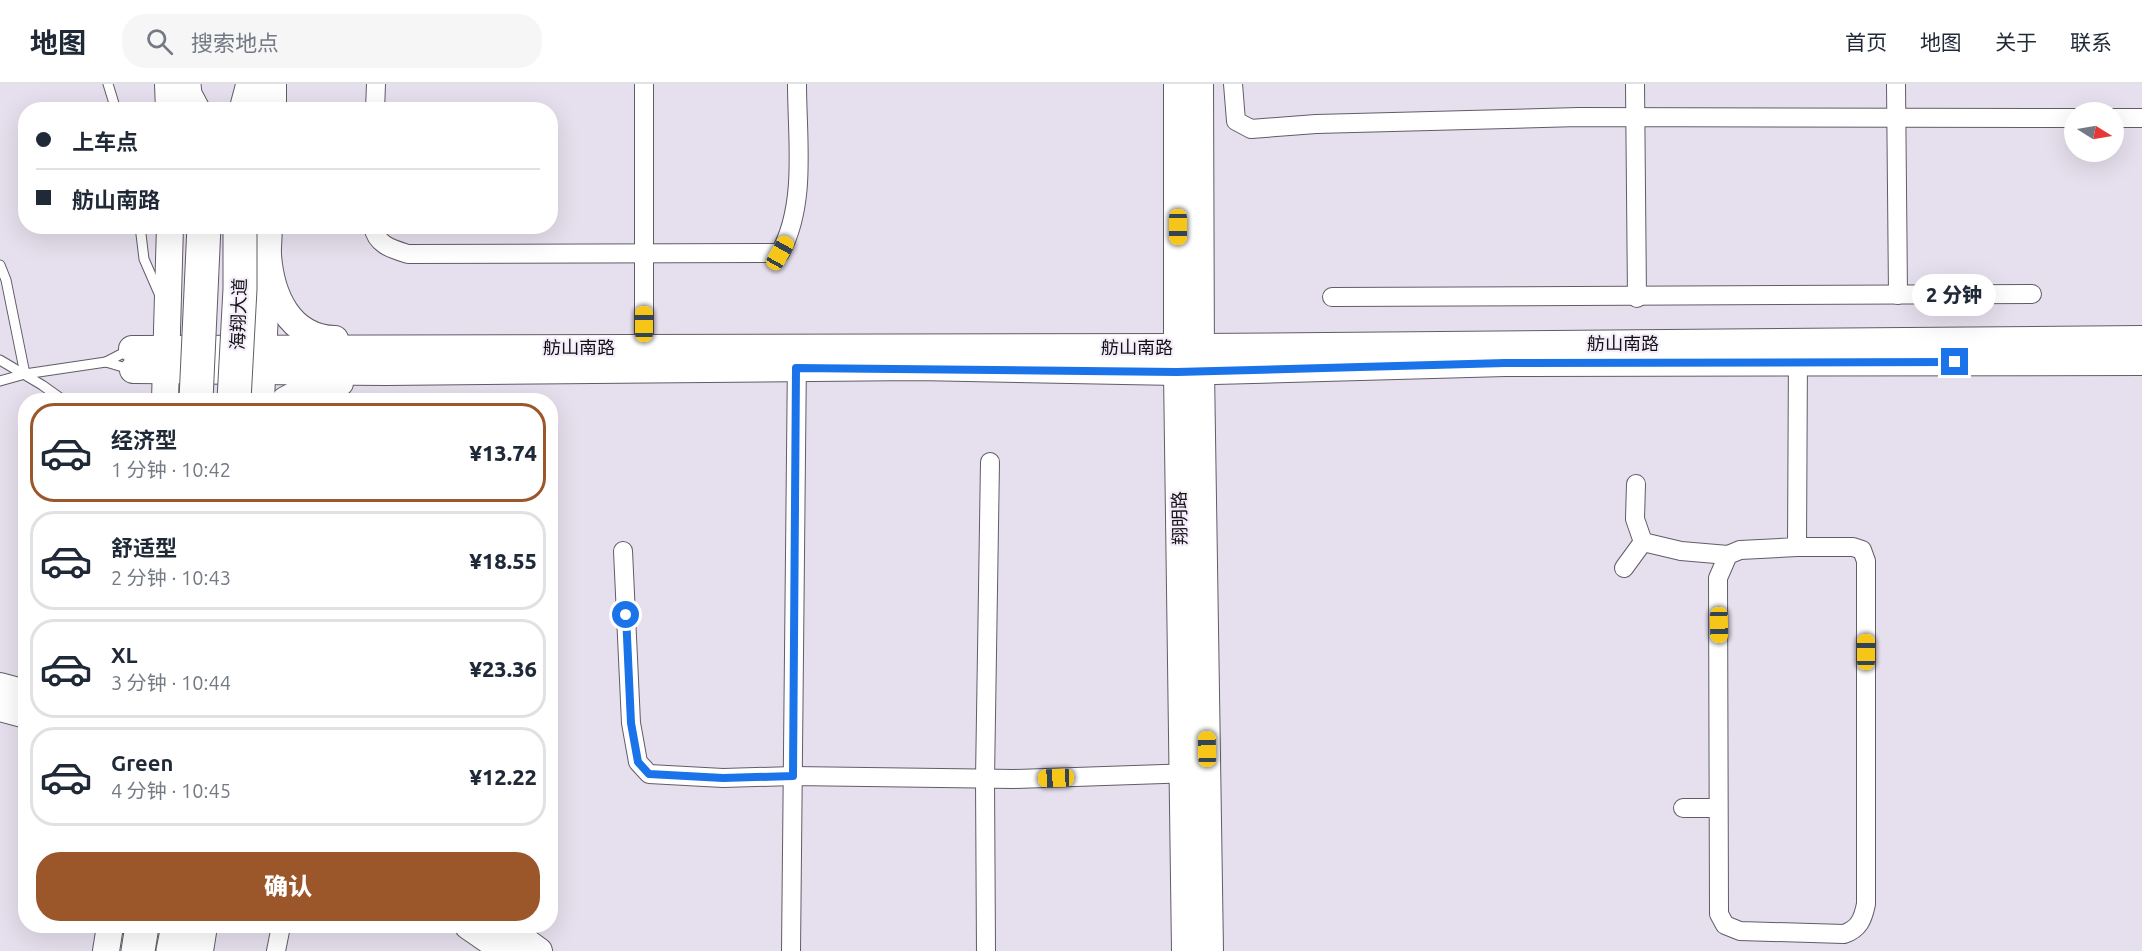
<!DOCTYPE html>
<html lang="zh">
<meta charset="utf-8">
<style>
:root{--surface:#fff;--page:#f6f6f7;--text:#1f2937;--muted:#747a83;--line:#e0e1e3;--accent:#9b5729}
body{margin:0;font-family:Ubuntu,"Noto Sans SC",sans-serif;background:var(--page);color:var(--text);height:100vh;display:flex;flex-direction:column;font-size:22px;white-space:nowrap}
*{box-sizing:border-box;margin:0}
p{font-size:20px;color:var(--muted)}
.icon{flex:none;width:33px;height:33px;fill:none;stroke:currentColor;stroke-width:2;stroke-linecap:round;stroke-linejoin:round}
.map{position:relative;flex:1;overflow:hidden}
.drawer{position:absolute;left:18px;top:309px;width:540px;height:540px;display:flex;flex-direction:column;background:var(--surface);border-radius:24px;box-shadow:0 6px 24px #0002}
.drawer>*{flex:none}
.hud{position:absolute;left:18px;top:18px;width:540px;height:132px;border-radius:24px;box-shadow:0 6px 24px #0002;display:grid;align-content:center;height:132px;padding:0 18px;background:var(--surface)}
.needle{width:39px;rotate:101deg}
.controls{position:absolute;left:2064px;top:18px;display:grid;gap:12px}
.controls a{display:grid;place-items:center;width:60px;height:60px;border-radius:50%;background:var(--surface);box-shadow:0 6px 24px #0002;font-size:30px}
.end{position:absolute;width:27px;height:27px;margin:-14px;border:8px solid #1a73e8;background:#fff;box-shadow:0 0 0 3px #fff}
.from{border-radius:50%}
.bubble{position:absolute;height:42px;border-radius:21px;background:var(--surface);box-shadow:0 6px 24px #0002;font-size:20px;font-weight:800;line-height:42px;text-align:center}
.car{position:absolute;width:18px;height:36px;margin:-18px -9px;border-radius:8px;box-shadow:0 0 4px 2px #0007;background:linear-gradient(#f5c518 24%,#345 0 40%,#f5c518 0 76%,#345 0 86%,#f5c518 0)}
.hud b{display:flex;align-items:center;gap:21px;height:57px;font-size:22px}
.hud b+b{border-top:2px solid var(--line)}
.hud i{width:15px;height:15px;background:var(--text)}
ul{padding:10px 0 0;list-style:none}
li{display:flex;align-items:center;gap:18px;height:99px;margin:0 12px 9px;padding:0 6px;border:3px solid var(--line);border-radius:24px}
li div{flex:1}
li b{display:block;font-size:22px}
li em{font-style:normal;font-weight:800}
li.selected{border-color:var(--accent)}
li>.icon{width:54px;height:54px;stroke-width:1.5}
.action{display:flex;gap:12px;margin-top:auto;padding:12px 18px}
.action a{flex:1;height:69px;border-radius:24px;background:var(--accent);color:#fff;font-size:24px;font-weight:800;line-height:69px;text-align:center}
header{display:flex;align-items:center;gap:36px;box-sizing:border-box;height:84px;padding:0 30px;background:var(--surface);border-bottom:2px solid var(--line)}
header strong{font-size:28px}
nav{display:flex;gap:33px;margin-inline-start:auto;font-size:21px}
.search{width:420px;height:54px;background:var(--page);display:flex;align-items:center;gap:15px;box-sizing:border-box;padding:0 21px;border-radius:24px;color:var(--muted);font-size:22px}
.map>svg:first-child{display:block}
.lines{fill:none;stroke-linecap:round;stroke-linejoin:round}
.lane-casing{stroke:#625c68;stroke-width:11}
.street-casing{stroke:#625c68;stroke-width:20}
.secondary-casing{stroke:#625c68;stroke-width:28}
.highway-casing{stroke:#625c68;stroke-width:35}
.lane{stroke:#fff;stroke-width:9}
.street{stroke:#fff;stroke-width:18}
.secondary{stroke:#fff;stroke-width:26}
.highway{stroke:#fff;stroke-width:33}
.highway-bridge-casing{stroke:#625c68;stroke-width:35;stroke-linecap:butt}
.highway-bridge{stroke:#fff;stroke-width:33}
.route{stroke:#1a73e8;stroke-width:8}
.labels{text-anchor:middle;dominant-baseline:central;stroke-width:4.5;stroke-linejoin:round;paint-order:stroke}
.street-label{font-size:18px;fill:#131115;stroke:#f4edfa}
</style>
<header>
<strong>地图</strong>
<div class="search"><svg class="icon" aria-label="search" viewBox="0 0 24 24"><circle cx="10" cy="10" r="6"/><path d="M15 15l6 6"/></svg>搜索地点</div>
<nav><a>首页</a><a>地图</a><a>关于</a><a>联系</a></nav>
</header>
<div class="map">
<svg width="2142" height="867" viewBox="0 0 2142 867">
<rect width="100%" height="100%" fill="#e6dfed"/>
<g class="lines">
<g class="lane-casing">
<g id="lane">
<path d="M 108,0 L 116,26"/>
<path d="M 140,142 L 144,175 L 161,214"/>
<path d="M 0,181 L 6,196 L 25,290"/>
<path d="M 0,276 L 42,301 L 63,316"/>
<path d="M 106,278 L 131,265"/>
<path d="M 0,297 L 25,290 L 106,278 L 133,286"/>
</g>
</g>
<g class="street-casing">
<g id="street">
<path d="M 1233,0 L 1236,37 L 1251,45 L 1316,40 L 1579,33 L 2074,34"/>
<path d="M 1635,0 L 1637,214"/>
<path d="M 1896,0 L 1898,211"/>
<path d="M 375,26 L 376,0"/>
<path d="M 2114,34 L 2142,34"/>
<path d="M 373,142 C 376,161 392,165 408,170 L 780,169 C 807,120 797,55 797,0"/>
<path d="M 1332,213 L 2032,210"/>
<path d="M 644,274 L 644,0"/>
<path d="M 1636,400 L 1635,435 L 1643,458 L 1681,467 L 1728,471"/>
<path d="M 1797,463 L 1853,463 L 1862,466 L 1866,477 L 1866,820 C 1863,835 1859,845 1844,850 L 1740,847 L 1725,841 L 1719,830 L 1718,494 L 1728,471 L 1740,466 L 1797,463 L 1798,266"/>
<path d="M 623,467 L 631,639 L 638,678 L 649,690 L 723,694 L 793,692 L 1014,695 L 1193,689"/>
<path d="M 1624,484 L 1643,458"/>
<path d="M 1683,724 L 1717,724"/>
<path d="M 276,867 L 281,842"/>
<path d="M 791,867 L 797,272"/>
<path d="M 986,867 L 985,695 L 990,378"/>
</g>
</g>
<g class="secondary-casing">
<g id="secondary">
<path d="M 168,0 L 169,26"/>
<path d="M 1177,0 L 1177,288 L 1185,867"/>
<path d="M 1200,0 L 1201,287 L 1210,867"/>
<path d="M 273,26 L 273,0"/>
<path d="M 268,171 C 271,211 289,254 335,255"/>
<path d="M 132,265 L 1201,263 L 2142,255"/>
<path d="M 133,286 L 386,288 L 917,283 L 1177,288 L 1505,279 L 2142,278"/>
<path d="M 165,316 L 170,142"/>
<path d="M 261,316 L 269,142"/>
<path d="M 285,316 L 315,300 L 340,299"/>
<path d="M 0,602 L 26,609"/>
<path d="M 0,624 L 26,631"/>
<path d="M 468,842 L 504,867"/>
<path d="M 505,842 L 539,867"/>
<path d="M 106,867 L 110,842"/>
<path d="M 200,867 L 204,842"/>
</g>
</g>
<g class="highway-casing">
<g id="highway">
<path d="M 184,0 L 185,11 L 193,26"/>
<path d="M 246,26 L 253,0"/>
<path d="M 138,867 L 142,842"/>
<path d="M 173,867 L 178,842"/>
</g>
</g>
<use href="#lane" class="lane"/>
<use href="#street" class="street"/>
<use href="#secondary" class="secondary"/>
<use href="#highway" class="highway"/>
<g class="highway-bridge-casing">
<g id="highway-bridge">
<path d="M 196,316 L 204,142"/>
<path d="M 234,316 L 240,205 L 240,142"/>
</g>
</g>
<use href="#highway-bridge" class="highway-bridge"/>
</g>
<g class="lines">
<path class="route" d="M 626,531 L 631,639 L 638,678 L 649,690 L 723,694 L 793,692 L 796,284 L 1177,288 L 1505,279 L 1955,278"/>
</g>
<g class="labels">
<g class="street-label">
<text transform="translate(238 230) rotate(-88)">海翔大道</text>
<text x="1623" y="259">舫山南路</text>
<text x="579" y="263">舫山南路</text>
<text x="1137" y="263">舫山南路</text>
<text transform="translate(1179 434) rotate(-91)">翔明路</text>
</g>
</g>
</svg>
<div class="controls">
<a><svg class="needle" viewBox="-14 -14 28 28"><path d="M0-13l5 13h-10z" fill="#e53935"/><path d="M0 13l5-13h-10z" fill="#747a83"/></svg></a>
</div>
<i class="end from" style="left:626px;top:531px"></i>
<i class="end" style="left:1955px;top:278px"></i>
<div class="bubble" style="left:1912px;top:190px;width:84px">2 分钟</div>
<i class="car" style="left:1178px;top:143px;rotate:180deg"></i>
<i class="car" style="left:780px;top:169px;rotate:29deg"></i>
<i class="car" style="left:644px;top:240px;rotate:0deg"></i>
<i class="car" style="left:1719px;top:541px;rotate:179deg"></i>
<i class="car" style="left:1866px;top:568px;rotate:0deg"></i>
<i class="car" style="left:1207px;top:665px;rotate:359deg"></i>
<i class="car" style="left:1056px;top:694px;rotate:268deg"></i>
<div class="hud">
<b><i class="from"></i>上车点</b>
<b><i></i>舫山南路</b>
</div>
<section class="drawer">
<ul>
<li class="selected"><svg class="icon" aria-label="car" viewBox="0 0 24 24"><path d="M5 17H2v-5l4-1 3-4h7l3 4 3 1v5h-3M9 17h6M6 11h13"/><circle cx="7" cy="17" r="2"/><circle cx="17" cy="17" r="2"/></svg><div><b>经济型</b><p>1 分钟 · 10:42</p></div><em>¥13.74</em></li>
<li><svg class="icon" aria-label="car" viewBox="0 0 24 24"><path d="M5 17H2v-5l4-1 3-4h7l3 4 3 1v5h-3M9 17h6M6 11h13"/><circle cx="7" cy="17" r="2"/><circle cx="17" cy="17" r="2"/></svg><div><b>舒适型</b><p>2 分钟 · 10:43</p></div><em>¥18.55</em></li>
<li><svg class="icon" aria-label="car" viewBox="0 0 24 24"><path d="M5 17H2v-5l4-1 3-4h7l3 4 3 1v5h-3M9 17h6M6 11h13"/><circle cx="7" cy="17" r="2"/><circle cx="17" cy="17" r="2"/></svg><div><b>XL</b><p>3 分钟 · 10:44</p></div><em>¥23.36</em></li>
<li><svg class="icon" aria-label="car" viewBox="0 0 24 24"><path d="M5 17H2v-5l4-1 3-4h7l3 4 3 1v5h-3M9 17h6M6 11h13"/><circle cx="7" cy="17" r="2"/><circle cx="17" cy="17" r="2"/></svg><div><b>Green</b><p>4 分钟 · 10:45</p></div><em>¥12.22</em></li>
</ul>
<div class="action"><a>确认</a></div>
</section>
</div>
